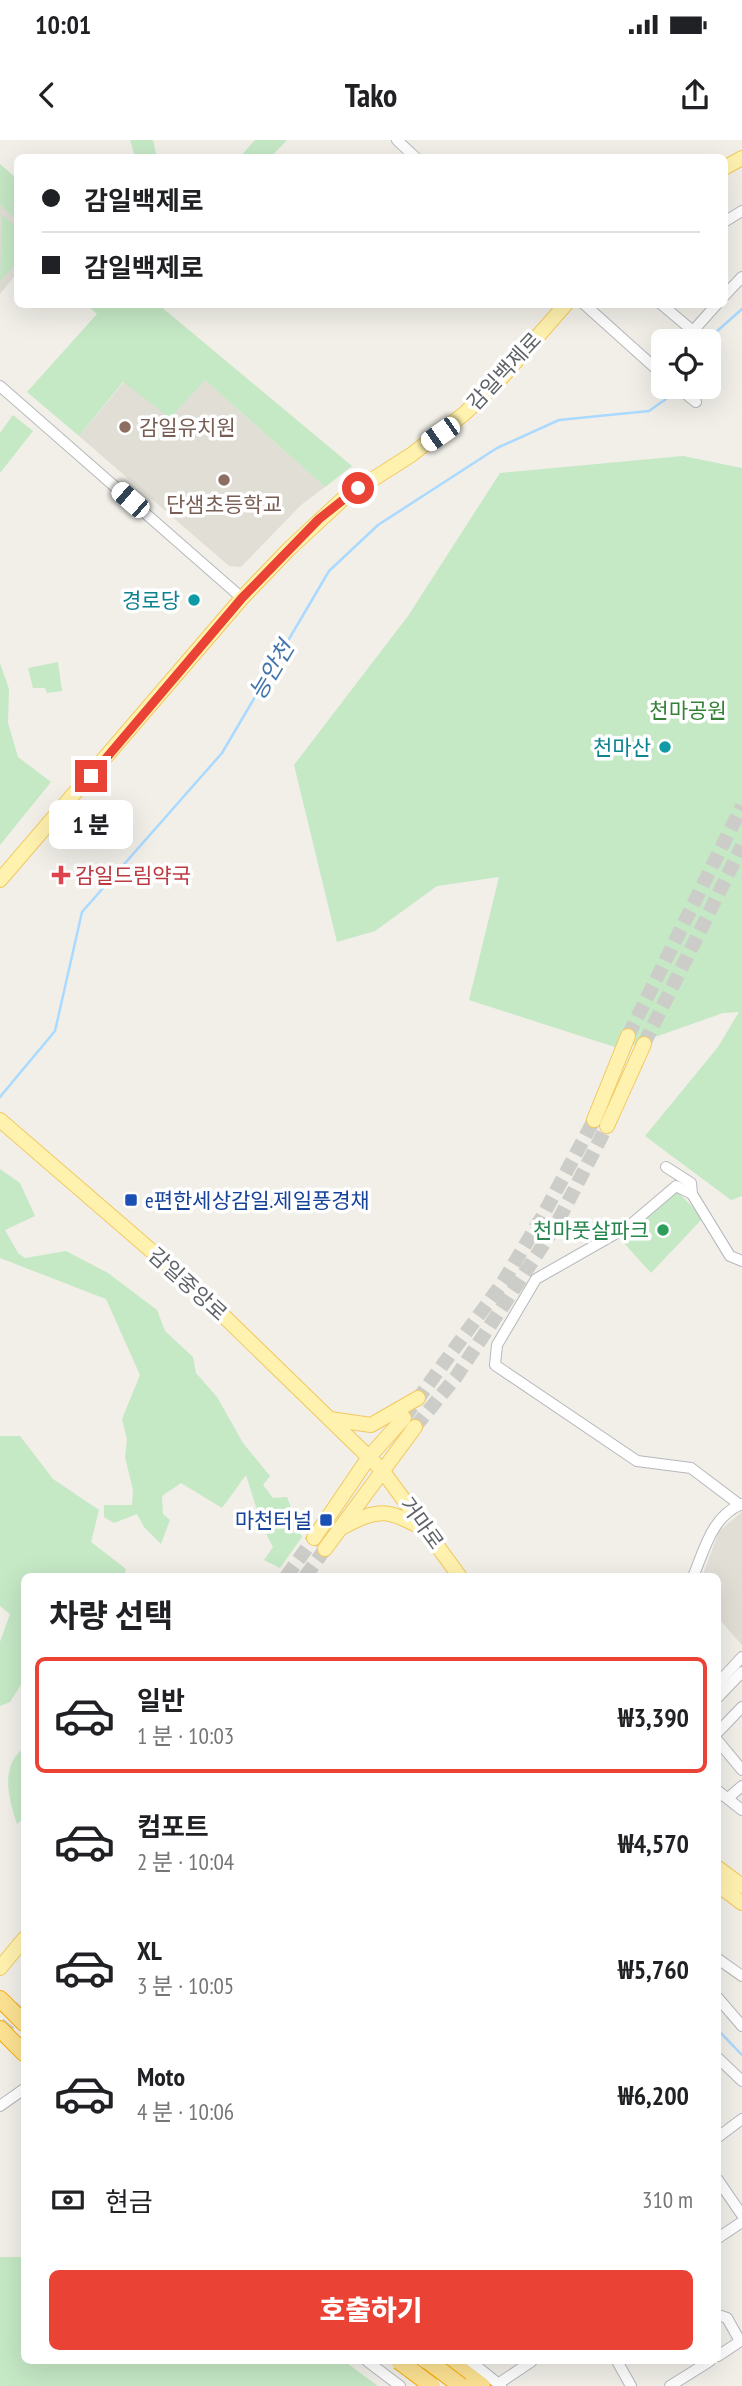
<!DOCTYPE html>
<html lang="ko">
<meta charset="utf-8">
<style>
:root{--surface:#fff;--page:#f2f2f2;--text:#202124;--muted:#757577;--line:#e0e0e0;--accent:#ea4335}
body{margin:0;font-family:"PT Sans Narrow","Noto Sans KR",sans-serif;background:var(--page);color:var(--text);height:100vh;display:flex;flex-direction:column;font-size:26px;white-space:nowrap}
*{box-sizing:border-box;margin:0}
p{font-size:23px;color:var(--muted)}
.icon{flex:none;width:38px;height:38px;fill:none;stroke:currentColor;stroke-width:2;stroke-linecap:round;stroke-linejoin:round}
.map{position:relative;flex:1;overflow:hidden}
.details{position:absolute;left:21px;top:1433px;width:700px;height:791px;display:flex;flex-direction:column;background:var(--surface);border-radius:10px;box-shadow:0 7px 28px #0002}
.details>*{flex:none}
.hud{position:absolute;left:14px;top:14px;width:714px;height:154px;border-radius:10px;box-shadow:0 7px 28px #0002;display:grid;align-content:center;height:154px;padding:0 28px;background:var(--surface)}
.fabs{position:absolute;left:651px;top:189px;display:grid;gap:14px}
.fabs a{display:grid;place-items:center;width:70px;height:70px;border-radius:10px;background:var(--surface);box-shadow:0 7px 28px #0002;font-size:35px}
.end{position:absolute;width:32px;height:32px;margin:-16px;border:9px solid #ea4335;background:#fff;box-shadow:0 0 0 4px #fff}
.from{border-radius:50%}
.bubble{position:absolute;height:49px;border-radius:10px;background:var(--surface);box-shadow:0 7px 28px #0002;font-size:23px;font-weight:800;line-height:49px;text-align:center}
.car{position:absolute;width:21px;height:42px;margin:-21px -10px;border-radius:9px;box-shadow:0 0 5px 2px #0007;background:linear-gradient(#fff 24%,#345 0 40%,#fff 0 76%,#345 0 86%,#fff 0)}
.hud b{display:flex;align-items:center;gap:24px;height:66px;font-size:26px}
.hud b+b{border-top:2px solid var(--line)}
.hud i{width:18px;height:18px;background:var(--text)}
ul{padding:0;list-style:none}
li{display:flex;align-items:center;gap:21px;height:116px;margin:0 14px 10px;padding:0 14px;border:4px solid transparent;border-radius:10px}
li div{flex:1}
li b{display:block;font-size:26px}
li em{font-style:normal;font-weight:800}
li.on{border-color:var(--accent)}
li>.icon{width:63px;height:63px;stroke-width:1.5}
h2{padding:0 28px;font-size:32px;line-height:84px}
.pay{display:flex;align-items:center;gap:18px;height:77px;padding:0 28px;font-size:26px}
.pay p{margin-inline-start:auto}
.action{display:flex;gap:14px;margin-top:auto;padding:14px 28px}
.action a{flex:1;height:80px;border-radius:10px;background:var(--accent);color:#fff;font-size:28px;font-weight:800;line-height:80px;text-align:center}
.status{display:flex;justify-content:space-between;align-items:center;height:49px;padding:0 35px;background:var(--surface);direction:ltr}
.status svg{height:19px;fill:currentColor}
header{display:flex;justify-content:space-between;align-items:center;height:91px;padding:0 28px;background:var(--surface);font-size:32px;font-weight:800}
.map>svg:first-child{display:block}
.education{fill:#e1ded6}
.green{fill:#c5e8c5}
.lines{fill:none;stroke-linecap:round;stroke-linejoin:round}
.stream{stroke:#aadaff;stroke-width:2.5}
.major-tunnel{stroke:#ccccc8;stroke-width:14;stroke-dasharray:14 7;stroke-linecap:butt}
.minor-casing{stroke:#b5b8bc;stroke-width:12}
.major-casing{stroke:#f2c960;stroke-width:16}
.highway-casing{stroke:#f9ab00;stroke-width:18}
.minor{stroke:#fff;stroke-width:10}
.major{stroke:#fff2af;stroke-width:14}
.highway{stroke:#fde293;stroke-width:16}
.highway-bridge-casing{stroke:#f9ab00;stroke-width:18;stroke-linecap:butt}
.highway-bridge{stroke:#fde293;stroke-width:16}
.route{stroke:#ea4335;stroke-width:9}
.education-dot{fill:#8d6e63;stroke:#fff;stroke-width:2.5}
.culture-dot{fill:#0f9aa8;stroke:#fff;stroke-width:2.5}
.health-dot{fill:#e0444e;stroke:#fff;stroke-width:2.5}
.transit-dot{fill:#1a4fb4;stroke:#fff;stroke-width:2.5}
.leisure-dot{fill:#2e9e5b;stroke:#fff;stroke-width:2.5}
.labels{text-anchor:middle;dominant-baseline:central;stroke-width:7;stroke-linejoin:round;paint-order:stroke}
.street-label{font-size:21px;fill:#5f6368;stroke:#fff}
.education-label{font-size:21px;fill:#785e54;stroke:#fff;text-anchor:start}
.culture-label{font-size:21px;fill:#0d838f;stroke:#fff;text-anchor:end}
.park-label{font-size:21px;fill:#348238;stroke:#fff}
.health-label{font-size:21px;fill:#be3a42;stroke:#fff;text-anchor:start}
.transit-label{font-size:21px;fill:#164399;stroke:#fff;text-anchor:start}
.leisure-label{font-size:21px;fill:#27864d;stroke:#fff;text-anchor:end}
.water-label{font-size:23px;font-style:italic;fill:#4174aa;stroke:#fff}
</style>
<div class="status"><b>10:01</b><svg viewBox="0 0 49 12"><path d="M0 12V9h3v3zM5 12V6h3v6zM10 12V3h3v9zM15 12V0h3v12zM26 1h20v11H26zM47 4h2v5h-2z"/></svg></div>
<header><svg class="icon" aria-label="back" viewBox="0 0 24 24"><path d="M15 5l-7 7 7 7"/></svg>Tako<svg class="icon" aria-label="share" viewBox="0 0 24 24"><path d="M12 15V3M7 8l5-5 5 5M5 13v7h14v-7"/></svg></header>
<div class="map">
<svg width="742" height="2246" viewBox="0 0 742 2246">
<rect width="100%" height="100%" fill="#f1efe8"/>
<g class="education">
<path d="M 0,65 L 18,80 L 17,133 L 0,154 Z"/>
<path d="M 205,240 L 325,347 L 301,365 L 241,427 L 229,426 L 79,296 L 124,242 Z"/>
<path d="M 742,1372 L 742,1505 L 718,1478 L 718,1437 L 702,1437 L 719,1391 Z"/>
</g>
<g class="green">
<path d="M 130,0 L 153,0 L 156,14 L 135,17 Z"/>
<path d="M 255,0 L 287,0 L 271,17 L 240,17 Z"/>
<path d="M 0,24 L 17,39 L 17,80 L 0,65 Z"/>
<path d="M 2,75 L 17,88 L 18,121 L 0,141 Z"/>
<path d="M 87,165 L 159,165 L 352,326 L 325,347 L 205,240 L 170,278 L 123,242 L 79,296 L 27,252 L 97,174 Z"/>
<path d="M 13,275 L 33,291 L 0,333 L 0,293 Z"/>
<path d="M 683,316 L 742,328 L 742,1056 L 731,1060 L 645,996 L 718,907 L 739,872 L 723,873 L 621,909 L 469,860 L 499,737 L 437,746 L 375,791 L 337,802 L 294,625 L 408,476 L 500,333 Z"/>
<path d="M 58,522 L 62,551 L 47,553 L 45,548 L 33,548 L 28,528 Z"/>
<path d="M 0,523 L 9,549 L 8,583 L 18,617 L 51,642 L 0,705 Z"/>
<path d="M 0,1029 L 20,1043 L 35,1076 L 5,1090 L 18,1113 L 25,1118 L 66,1111 L 108,1133 L 157,1170 L 165,1191 L 193,1217 L 196,1233 L 217,1257 L 243,1303 L 270,1336 L 263,1345 L 273,1358 L 287,1357 L 302,1397 L 280,1428 L 264,1420 L 273,1407 L 262,1386 L 246,1335 L 222,1368 L 181,1343 L 162,1356 L 163,1374 L 170,1380 L 161,1404 L 144,1387 L 137,1374 L 114,1383 L 104,1377 L 104,1365 L 132,1365 L 133,1350 L 125,1317 L 127,1299 L 122,1279 L 140,1235 L 106,1159 L 0,1118 Z"/>
<path d="M 676,1050 L 703,1078 L 651,1133 L 623,1102 Z"/>
<path d="M 0,1296 L 20,1296 L 53,1339 L 99,1370 L 91,1402 L 126,1429 L 124,1437 L 24,1437 L 24,1540 L 10,1562 L 0,1566 L 0,1502 L 10,1474 L 0,1466 Z"/>
<path d="M 24,1608 L 24,1678 L 17,1684 C 8,1657 0,1626 24,1608 Z"/>
<path d="M 0,2117 L 24,2117 L 24,2221 L 344,2221 L 378,2246 L 0,2246 Z"/>
</g>
<g class="lines">
<g class="stream">
<path d="M 706,201 L 742,169"/>
<path d="M 0,957 L 55,891 L 82,772 L 222,613 L 329,431 L 378,385 L 497,308 L 559,280 L 649,271 L 666,259 L 674,247"/>
<path d="M 718,1890 L 742,1915"/>
</g>
<g class="major-tunnel">
<path d="M 628,896 L 742,666"/>
<path d="M 644,904 L 742,706"/>
<path d="M 404,1278 L 503,1142 L 542,1077 L 594,980"/>
<path d="M 415,1287 L 456,1237 L 555,1087 L 607,986"/>
<path d="M 286,1437 L 314,1398"/>
<path d="M 305,1437 L 325,1409"/>
<path d="M 0,1894 L 24,1864"/>
</g>
<g class="minor-casing">
<g id="minor">
<path d="M 397,0 L 416,18"/>
<path d="M 724,82 L 742,71"/>
<path d="M 724,156 L 742,137"/>
<path d="M 584,164 L 663,235"/>
<path d="M 661,164 L 693,191"/>
<path d="M 684,201 L 717,164"/>
<path d="M 0,246 L 242,458"/>
<path d="M 677,247 L 696,262"/>
<path d="M 666,1027 L 691,1043 L 692,1054 L 730,1116 L 742,1121"/>
<path d="M 692,1054 L 676,1046 L 629,1086 L 536,1139 L 497,1205 L 495,1225 L 637,1321 L 691,1328 L 740,1365"/>
<path d="M 693,1437 C 705,1408 712,1376 742,1364"/>
<path d="M 718,1543 L 742,1517"/>
<path d="M 718,1557 L 742,1532"/>
<path d="M 718,1592 L 742,1567"/>
<path d="M 718,1601 L 742,1630"/>
<path d="M 718,1651 L 742,1670"/>
<path d="M 728,1658 L 742,1646"/>
<path d="M 718,1819 L 742,1836"/>
<path d="M 718,1858 L 742,1886"/>
<path d="M 718,1918 L 742,1941"/>
<path d="M 0,1966 L 24,1949"/>
<path d="M 718,1997 L 742,1979"/>
<path d="M 718,2040 L 742,2075"/>
<path d="M 718,2098 L 742,2082"/>
<path d="M 718,2175 L 727,2178 L 740,2201"/>
<path d="M 718,2216 L 742,2200"/>
<path d="M 367,2221 L 400,2246"/>
<path d="M 470,2221 L 501,2246"/>
<path d="M 617,2221 L 631,2246"/>
<path d="M 498,2244 L 532,2221"/>
<path d="M 670,2246 L 710,2221"/>
</g>
</g>
<g class="major-casing">
<g id="major">
<path d="M 724,28 L 742,18"/>
<path d="M 0,740 L 242,458 L 289,409 L 345,357 L 411,315 L 464,274 L 496,244 L 566,164"/>
<path d="M 0,980 L 198,1151 L 382,1330 L 460,1437"/>
<path d="M 594,980 L 628,896"/>
<path d="M 607,986 L 644,904"/>
<path d="M 330,1279 L 371,1285 L 418,1258"/>
<path d="M 341,1388 C 381,1367 386,1369 426,1390"/>
<path d="M 314,1398 L 369,1317 L 404,1278"/>
<path d="M 325,1409 L 415,1287"/>
<path d="M 718,1728 L 742,1746"/>
<path d="M 718,1745 L 742,1763"/>
<path d="M 0,1828 L 24,1799"/>
</g>
</g>
<g class="highway-casing">
<g id="highway">
<path d="M 0,1859 L 24,1883"/>
<path d="M 0,1889 L 24,1913"/>
<path d="M 449,2221 L 482,2246"/>
</g>
</g>
<use href="#minor" class="minor"/>
<use href="#major" class="major"/>
<use href="#highway" class="highway"/>
<g class="highway-bridge-casing">
<g id="highway-bridge">
<path d="M 399,2221 L 432,2246"/>
<path d="M 428,2221 L 461,2246"/>
</g>
</g>
<use href="#highway-bridge" class="highway-bridge"/>
</g>
<g class="lines">
<path class="route" d="M 91,636 L 242,458 L 319,379 L 358,348"/>
</g>
<g class="education-dot">
<circle cx="125" cy="287" r="7"/>
<circle cx="224" cy="340" r="7"/>
</g>
<g class="culture-dot">
<circle cx="194" cy="460" r="7"/>
<circle cx="665" cy="607" r="7"/>
</g>
<path class="health-dot" d="M57.5 724.5h7v7h7v7h-7v7h-7v-7h-7v-7h7z"/>
<g class="transit-dot">
<rect x="124" y="1053" width="14" height="14" rx="3.5"/>
<rect x="319" y="1373" width="14" height="14" rx="3.5"/>
</g>
<circle class="leisure-dot" cx="663" cy="1090" r="7"/>
<g class="labels">
<g class="street-label">
<text transform="translate(504 231) rotate(-47)">감일백제로</text>
<text transform="translate(188 1144) rotate(42)">감일중앙로</text>
<text transform="translate(422 1383) rotate(54)">거마로</text>
</g>
<g class="education-label">
<text x="139" y="287">감일유치원</text>
<text x="224" y="364" text-anchor="middle">단샘초등학교</text>
</g>
<g class="culture-label">
<text x="180" y="460">경로당</text>
<text x="651" y="607">천마산</text>
</g>
<g class="park-label">
<text x="688" y="570">천마공원</text>
</g>
<g class="health-label">
<text x="75" y="735">감일드림약국</text>
</g>
<g class="transit-label">
<text x="145" y="1060">e편한세상감일.제일풍경채</text>
<text x="312" y="1380" text-anchor="end">마천터널</text>
</g>
<g class="leisure-label">
<text x="649" y="1090">천마풋살파크</text>
</g>
<g class="water-label">
<text transform="translate(271 530) rotate(-59)">능안천</text>
</g>
</g>
</svg>
<div class="fabs">
<a><svg class="icon" aria-label="locate" viewBox="0 0 24 24"><circle cx="12" cy="12" r="6"/><path d="M12 2v4M12 18v4M2 12h4M18 12h4"/></svg></a>
</div>
<i class="end from" style="left:358px;top:348px"></i>
<i class="end" style="left:91px;top:636px"></i>
<div class="bubble" style="left:49px;top:660px;width:84px">1 분</div>
<i class="car" style="left:440px;top:294px;rotate:235deg"></i>
<i class="car" style="left:130px;top:360px;rotate:311deg"></i>
<div class="hud">
<b><i class="from"></i>감일백제로</b>
<b><i></i>감일백제로</b>
</div>
<section class="details">
<h2>차량 선택</h2>
<ul>
<li class="on"><svg class="icon" aria-label="car" viewBox="0 0 24 24"><path d="M5 17H2v-5l4-1 3-4h7l3 4 3 1v5h-3M9 17h6M6 11h13"/><circle cx="7" cy="17" r="2"/><circle cx="17" cy="17" r="2"/></svg><div><b>일반</b><p>1 분 · 10:03</p></div><em>₩3,390</em></li>
<li><svg class="icon" aria-label="car" viewBox="0 0 24 24"><path d="M5 17H2v-5l4-1 3-4h7l3 4 3 1v5h-3M9 17h6M6 11h13"/><circle cx="7" cy="17" r="2"/><circle cx="17" cy="17" r="2"/></svg><div><b>컴포트</b><p>2 분 · 10:04</p></div><em>₩4,570</em></li>
<li><svg class="icon" aria-label="car" viewBox="0 0 24 24"><path d="M5 17H2v-5l4-1 3-4h7l3 4 3 1v5h-3M9 17h6M6 11h13"/><circle cx="7" cy="17" r="2"/><circle cx="17" cy="17" r="2"/></svg><div><b>XL</b><p>3 분 · 10:05</p></div><em>₩5,760</em></li>
<li><svg class="icon" aria-label="car" viewBox="0 0 24 24"><path d="M5 17H2v-5l4-1 3-4h7l3 4 3 1v5h-3M9 17h6M6 11h13"/><circle cx="7" cy="17" r="2"/><circle cx="17" cy="17" r="2"/></svg><div><b>Moto</b><p>4 분 · 10:06</p></div><em>₩6,200</em></li>
</ul>
<div class="pay"><svg class="icon" aria-label="cash" viewBox="0 0 24 24"><path d="M3 7h18v10H3z"/><circle cx="12" cy="12" r="2"/></svg>현금<p>310 m</p></div>
<div class="action"><a>호출하기</a></div>
</section>
</div>
